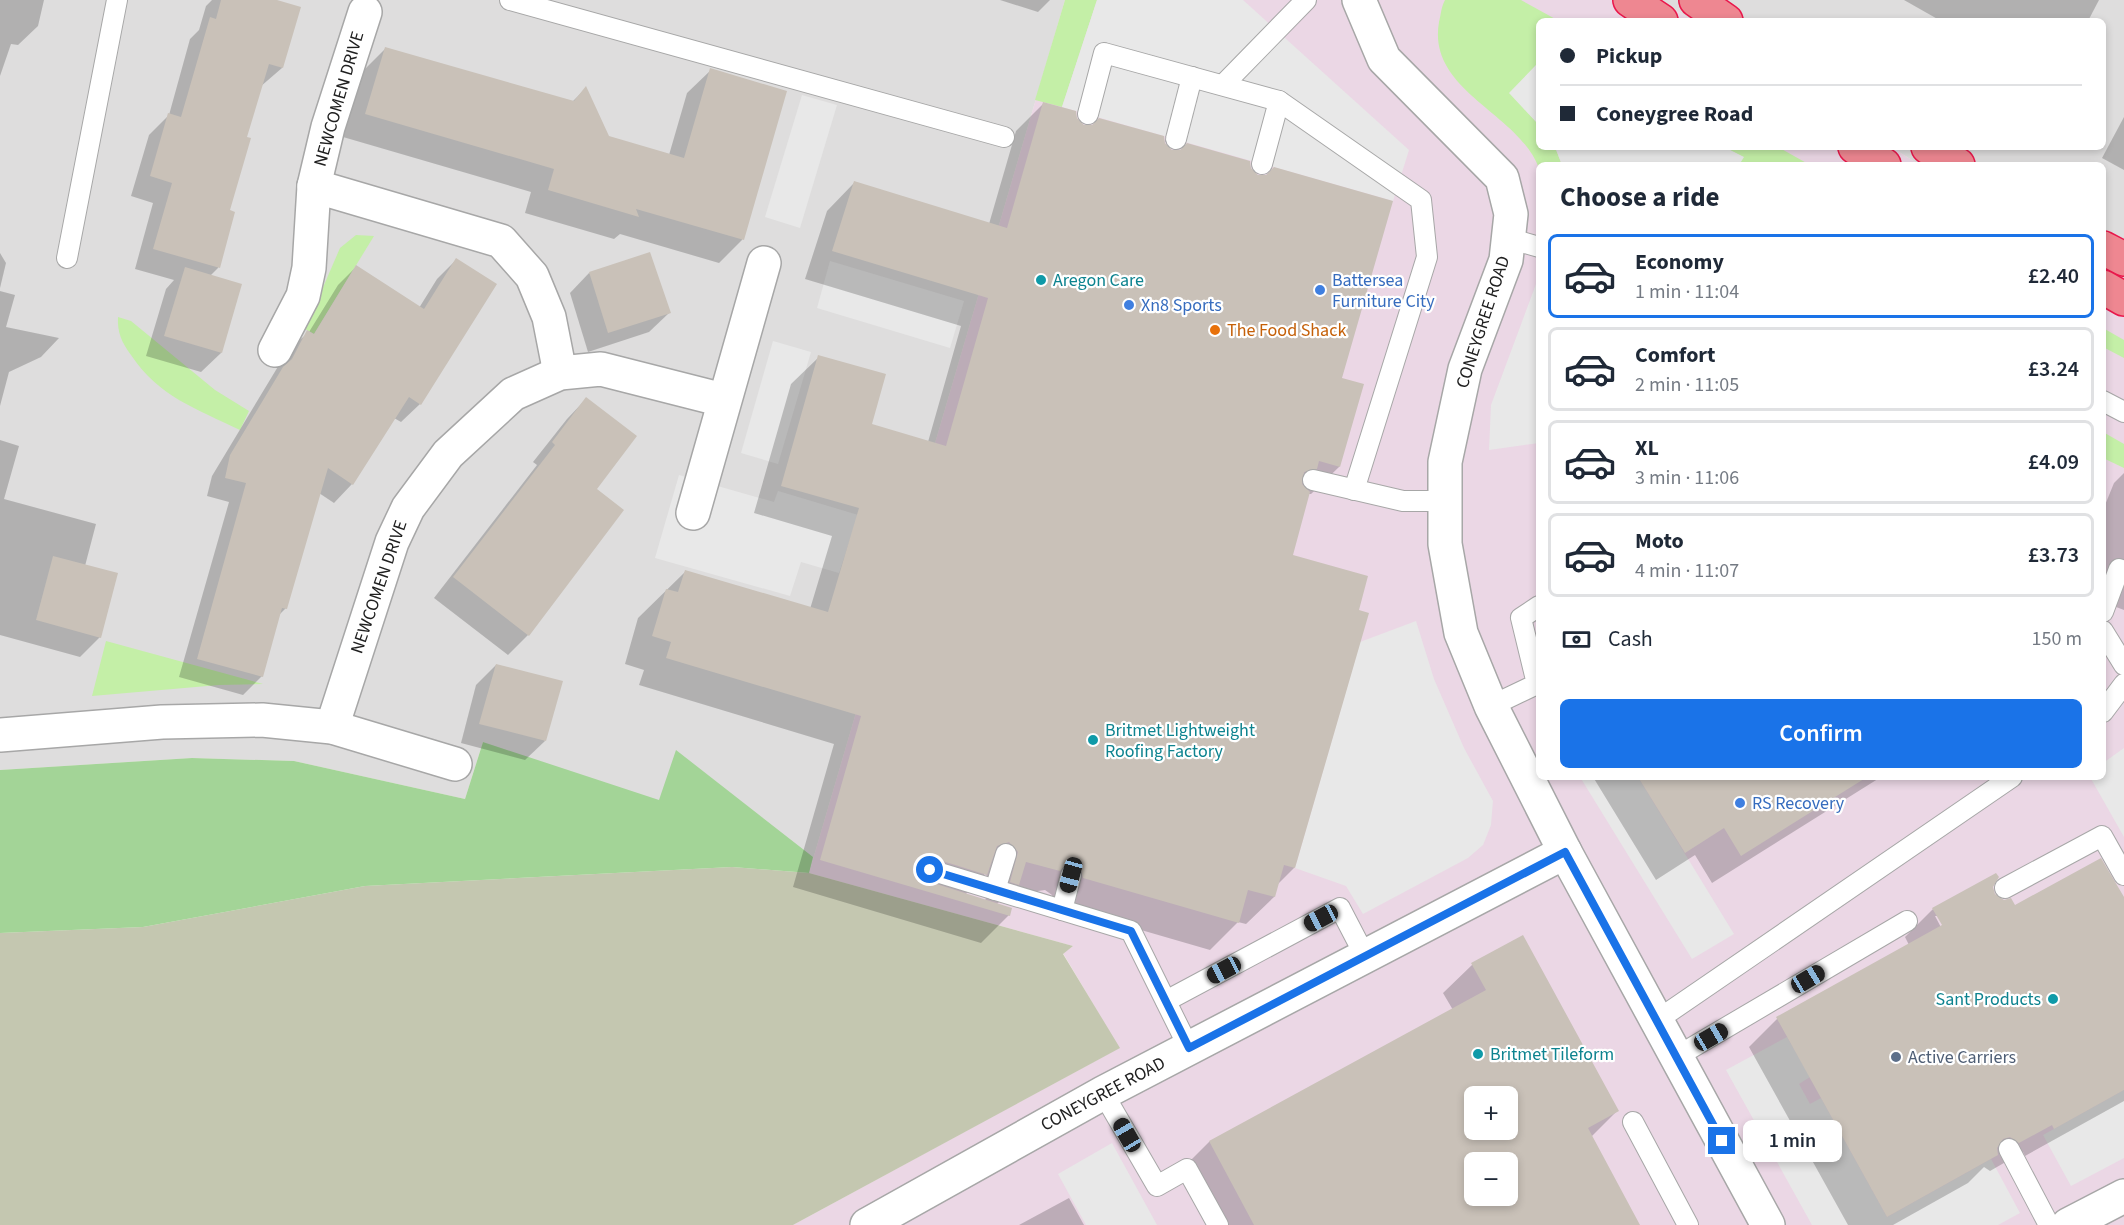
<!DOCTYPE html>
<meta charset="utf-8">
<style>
:root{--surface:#fff;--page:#f6f6f7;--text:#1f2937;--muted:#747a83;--line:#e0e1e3;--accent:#1a73e8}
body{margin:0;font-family:"Source Sans 3",sans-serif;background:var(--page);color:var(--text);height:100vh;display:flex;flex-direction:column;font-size:22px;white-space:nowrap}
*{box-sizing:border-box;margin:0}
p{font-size:20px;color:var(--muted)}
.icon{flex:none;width:33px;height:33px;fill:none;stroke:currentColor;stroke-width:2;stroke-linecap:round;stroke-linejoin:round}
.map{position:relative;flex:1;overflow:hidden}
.drawer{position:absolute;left:1536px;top:162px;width:570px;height:618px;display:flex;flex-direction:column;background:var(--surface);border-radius:9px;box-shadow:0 3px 9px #0003}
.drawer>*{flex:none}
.guide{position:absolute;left:1536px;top:18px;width:570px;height:132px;border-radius:9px;box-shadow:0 3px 9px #0003;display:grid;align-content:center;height:132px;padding:0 24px;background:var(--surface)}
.fabs{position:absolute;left:1464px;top:1086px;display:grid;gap:12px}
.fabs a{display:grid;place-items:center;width:54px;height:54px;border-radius:9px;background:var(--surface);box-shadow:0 3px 9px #0003;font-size:30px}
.end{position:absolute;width:27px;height:27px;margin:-14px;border:8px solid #1a73e8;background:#fff;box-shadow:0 0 0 3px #fff}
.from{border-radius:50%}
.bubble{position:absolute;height:42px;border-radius:9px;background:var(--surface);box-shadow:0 3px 9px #0003;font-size:20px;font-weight:600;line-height:42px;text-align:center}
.car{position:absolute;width:18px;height:36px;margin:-18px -9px;border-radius:8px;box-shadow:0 0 4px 2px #0007;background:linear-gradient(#222 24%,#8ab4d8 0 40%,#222 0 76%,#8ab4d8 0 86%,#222 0)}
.guide b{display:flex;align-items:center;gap:21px;height:57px;font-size:22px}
.guide b+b{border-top:2px solid var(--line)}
.guide i{width:15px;height:15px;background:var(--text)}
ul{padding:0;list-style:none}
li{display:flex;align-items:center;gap:18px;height:84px;margin:0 12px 9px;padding:0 12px;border:3px solid var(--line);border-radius:9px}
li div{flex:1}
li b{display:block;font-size:22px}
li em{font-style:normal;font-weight:600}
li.active{border-color:var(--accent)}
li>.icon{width:54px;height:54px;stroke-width:1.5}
h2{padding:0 24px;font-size:27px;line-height:72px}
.pay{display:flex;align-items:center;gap:15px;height:66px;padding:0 24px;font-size:22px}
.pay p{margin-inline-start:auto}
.button{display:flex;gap:12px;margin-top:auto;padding:12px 24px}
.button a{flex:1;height:69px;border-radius:9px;background:var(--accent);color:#fff;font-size:24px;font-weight:600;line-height:69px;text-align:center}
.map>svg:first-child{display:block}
.residential{fill:#dedddd}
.industrial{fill:#ebd7e5;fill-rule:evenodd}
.construction{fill:#c4c7b0}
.grass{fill:#c4efa7}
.forest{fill:#a3d497}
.parking{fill:#e8e8e8}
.shadow{fill:#0003;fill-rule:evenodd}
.building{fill:#c9c1b8;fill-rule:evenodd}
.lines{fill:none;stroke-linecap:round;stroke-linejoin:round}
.lane-casing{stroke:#a7a7a7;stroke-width:22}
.street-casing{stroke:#a7a7a7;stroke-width:36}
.highway-casing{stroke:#ea184c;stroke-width:36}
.lane{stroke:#fff;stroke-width:20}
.street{stroke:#fff;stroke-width:33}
.highway{stroke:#ee8791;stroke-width:33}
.route{stroke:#1a73e8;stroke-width:8}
.culture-dot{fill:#0f9aa8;stroke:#fff;stroke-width:2}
.shop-dot{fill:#3f7fe0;stroke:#fff;stroke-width:2}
.food-dot{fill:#e8710a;stroke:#fff;stroke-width:2}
.service-dot{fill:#5c6f8a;stroke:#fff;stroke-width:2}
.labels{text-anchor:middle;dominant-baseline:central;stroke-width:4.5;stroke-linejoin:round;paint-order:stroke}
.street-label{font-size:18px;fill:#202020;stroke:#fff}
.culture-label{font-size:18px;fill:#0d838f;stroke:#fff;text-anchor:start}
.shop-label{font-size:18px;fill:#366cbe;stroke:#fff;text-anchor:start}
.food-label{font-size:18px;fill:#c56008;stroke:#fff;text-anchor:start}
.service-label{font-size:18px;fill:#4e5e75;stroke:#fff;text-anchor:start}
</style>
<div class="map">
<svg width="2124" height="1225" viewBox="0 0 2124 1225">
<rect width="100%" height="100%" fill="#f1eee5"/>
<g class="residential">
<path d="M 0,0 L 1065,0 L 809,873 L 483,742 L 465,799 L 294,761 L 192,758 L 0,770 Z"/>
<path d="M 1660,0 L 2124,0 L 2124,279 L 2103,267 L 2103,165 L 1920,165 L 1891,147 L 2103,147 L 2103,21 L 1693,21 Z"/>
</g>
<path class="industrial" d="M 1065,0 L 1660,0 L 1693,21 L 1539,21 L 1539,147 L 1891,147 L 1920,165 L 1539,165 L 1539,777 L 2103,777 L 2103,267 L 2124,279 L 2124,1225 L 793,1225 L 1119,1048 L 1063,953 L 1073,946 L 809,873 ZM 1474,1096 L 1508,1096 L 1508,1130 L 1474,1130 ZM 1474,1162 L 1508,1162 L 1508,1196 L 1474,1196 Z"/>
<path class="construction" d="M 732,867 L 809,873 L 1073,946 L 1063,954 L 1120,1048 L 793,1225 L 0,1225 L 0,933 L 143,927 L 365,886 Z"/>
<g class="grass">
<path d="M 1065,0 L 1097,0 L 1062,107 L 1035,100 Z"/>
<path d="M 1445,0 L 1521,0 L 1559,21 L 1539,21 L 1539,62 L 1510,93 L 1539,125 L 1539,147 L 1555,147 L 1562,165 L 1539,165 L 1539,168 C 1518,112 1427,91 1439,22 C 1441,15 1441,7 1445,0 Z"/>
<path d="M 1724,147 L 1778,147 L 1810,165 L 1739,165 L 1743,157 Z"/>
<path d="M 356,235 L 374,236 L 314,334 L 305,329 L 340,248 Z"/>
<path d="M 118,317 L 131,321 L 215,390 L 249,411 L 240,430 C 197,409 159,397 131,355 C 122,343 117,332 118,317 Z"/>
<path d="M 2103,328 L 2124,340 L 2124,358 L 2103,347 Z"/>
<path d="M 2103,432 L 2124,444 L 2124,468 L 2103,458 Z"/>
<path d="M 106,641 L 263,684 L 219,685 L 92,696 Z"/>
</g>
<path class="forest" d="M 483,742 L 659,800 L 676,750 L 813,857 L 809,873 L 732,867 L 365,886 L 143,927 L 0,933 L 0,770 L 192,758 L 294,761 L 465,799 Z"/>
<g class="parking">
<path d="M 1097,0 L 1243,0 L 1409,150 L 1393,201 L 1062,107 Z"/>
<path d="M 1539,62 L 1539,125 L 1509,93 Z"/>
<path d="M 802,95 L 837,105 L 800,228 L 765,217 Z"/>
<path d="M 1555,147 L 1724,147 L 1744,157 L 1739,165 L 1562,165 Z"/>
<path d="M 830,261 L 964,301 L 950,348 L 817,308 Z"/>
<path d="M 1539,276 L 1539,443 L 1489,450 L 1491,405 Z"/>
<path d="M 773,341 L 811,352 L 778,464 L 741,453 Z"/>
<path d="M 679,475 L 774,502 L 778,491 L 858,515 L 839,573 L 801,562 L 790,596 L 655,558 Z"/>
<path d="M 1416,621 L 1434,679 L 1464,748 L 1493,801 L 1491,825 L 1483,845 L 1468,858 L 1363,914 L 1346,886 L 1295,868 L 1360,642 Z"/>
<path d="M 2124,748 L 2124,837 L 2090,777 L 2103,777 L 2103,763 Z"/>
<path d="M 1580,777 L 1638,777 L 1734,934 L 1692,959 Z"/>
<path d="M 1787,1037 L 1810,1077 L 1799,1084 L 1810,1104 L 1821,1098 L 1887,1217 L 1991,1159 L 2020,1213 L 1998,1225 L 1812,1225 L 1726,1070 Z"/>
<path d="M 2124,1090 L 2124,1158 L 2071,1186 L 2043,1135 Z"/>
<path d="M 1112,1143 L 1157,1225 L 1086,1225 L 1058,1174 Z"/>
</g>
<g class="shadow">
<path d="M 0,0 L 44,0 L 38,26 L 18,45 L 11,44 L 0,76 Z"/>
<path d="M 212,0 L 271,0 L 282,68 L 260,87 L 245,138 L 228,211 L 234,213 L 218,268 L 210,276 L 221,353 L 201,372 L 146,356 L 166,289 L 174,280 L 135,269 L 153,203 L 131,196 L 149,135 L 169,115 L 190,39 L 199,30 L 206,6 Z"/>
<path d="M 1000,0 L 1050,0 L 1038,12 Z"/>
<path d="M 1904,0 L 2099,0 L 2088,21 L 1941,21 Z"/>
<path d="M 385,49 L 572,102 L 585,89 L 608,137 L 669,155 L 687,93 L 711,70 L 785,92 L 742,240 L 719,263 L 620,234 L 614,239 L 525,213 L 531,192 L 343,137 L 362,72 Z"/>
<path d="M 1044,103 L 1075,118 L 1084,127 L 1163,143 L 1172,152 L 1249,168 L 1340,379 L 1339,467 L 1311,494 L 1308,494 L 1291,556 L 1294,868 L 1277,885 L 1274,897 L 1246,924 L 1238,922 L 1210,950 L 1055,905 L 1052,895 L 1045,890 L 1038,891 L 1031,898 L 1009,892 L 997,904 L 1009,915 L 981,943 L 793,887 L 834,744 L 639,685 L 644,670 L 625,664 L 638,618 L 685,572 L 810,609 L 832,536 L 754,513 L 791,384 L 819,357 L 870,425 L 928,442 L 961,326 L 805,279 L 827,211 L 854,183 L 989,224 L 1016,131 ZM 985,874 L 991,880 L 985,901 L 965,895 Z"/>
<path d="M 2124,117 L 2124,170 L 2102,158 Z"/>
<path d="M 0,253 L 6,263 L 0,288 Z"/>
<path d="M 456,260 L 420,404 L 401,422 L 394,418 L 352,484 L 334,503 L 319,493 L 286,608 L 278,616 L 262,676 L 243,695 L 179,677 L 229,502 L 207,496 L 212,476 L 288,350 L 309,332 L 338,285 L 356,267 L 419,308 L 437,279 Z"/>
<path d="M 589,273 L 669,313 L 649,332 L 588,352 L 570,293 Z"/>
<path d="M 0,291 L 15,295 L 6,327 L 59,338 L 41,357 L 9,372 L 0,406 Z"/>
<path d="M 586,399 L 595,490 L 622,510 L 528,635 L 508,655 L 434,598 L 537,465 L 533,462 L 567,419 Z"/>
<path d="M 0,440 L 19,446 L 4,499 L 96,524 L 85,566 L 100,637 L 80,657 L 0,635 Z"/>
<path d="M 2124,473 L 2124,610 L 2103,602 L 2103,510 L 2114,483 Z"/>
<path d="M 496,665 L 545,741 L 525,760 L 461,743 L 476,685 Z"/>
<path d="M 1593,777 L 1881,777 L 1712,883 L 1695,855 L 1656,880 Z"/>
<path d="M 1991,887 L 1993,895 L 2015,907 L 2124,903 L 2124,1101 L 2025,1156 L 2023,1152 L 1990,1171 L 1984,1167 L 1968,1183 L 1893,1225 L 1848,1225 L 1749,1047 L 1777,1019 L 1909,945 L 1905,937 L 1933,909 ZM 1935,916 L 1939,916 L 1947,931 L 1944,933 Z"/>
<path d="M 1523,937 L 1617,1111 L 1591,1137 L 1639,1225 L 1211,1225 L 1181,1170 L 1209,1142 L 1453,1010 L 1443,993 L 1472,965 ZM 1474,1096 L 1508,1096 L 1508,1130 L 1474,1130 ZM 1474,1162 L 1508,1162 L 1508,1196 L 1474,1196 Z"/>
<path d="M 1069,1198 L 1084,1225 L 1019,1225 Z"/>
</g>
<g class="building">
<path d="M 221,0 L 277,0 L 301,7 L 283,68 L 269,64 L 247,137 L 251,138 L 230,210 L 235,212 L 220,268 L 153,249 L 172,183 L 150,176 L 168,113 L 181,117 L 210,17 L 216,19 Z"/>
<path d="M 385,47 L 574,101 L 586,86 L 609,136 L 684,158 L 710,68 L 787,91 L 744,240 L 636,209 L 639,217 L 548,190 L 554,169 L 365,114 Z"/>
<path d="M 1043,102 L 1076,111 L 1077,118 L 1084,125 L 1092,125 L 1099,118 L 1164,136 L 1165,143 L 1172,150 L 1180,150 L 1187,143 L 1250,161 L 1251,168 L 1258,175 L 1266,175 L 1274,167 L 1393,201 L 1342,378 L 1364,384 L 1340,467 L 1319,461 L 1317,469 L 1304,472 L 1302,484 L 1310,492 L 1293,555 L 1368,576 L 1359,610 L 1369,613 L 1295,868 L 1284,865 L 1275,897 L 1248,890 L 1239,923 L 1083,878 L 1080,867 L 1073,863 L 1067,864 L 1060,871 L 1026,862 L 1019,885 L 1010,882 L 1018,852 L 1009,842 L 997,846 L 987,875 L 933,858 L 921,862 L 918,872 L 927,881 L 1012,908 L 1010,916 L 820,860 L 861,716 L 666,658 L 671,642 L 652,636 L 666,589 L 678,592 L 685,570 L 828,612 L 859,508 L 781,486 L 818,355 L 886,374 L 872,424 L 946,446 L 988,298 L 832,251 L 854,181 L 1007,228 Z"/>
<path d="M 650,252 L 671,313 L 608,333 L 589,272 Z"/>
<path d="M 456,258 L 497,284 L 421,405 L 409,397 L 353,485 L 328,468 L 287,609 L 282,608 L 263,677 L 197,659 L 246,483 L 225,478 L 230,455 L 283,367 L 292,359 L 307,330 L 314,334 L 356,265 L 424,309 Z"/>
<path d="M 185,267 L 242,284 L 222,353 L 164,336 Z"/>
<path d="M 586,397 L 637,436 L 597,489 L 624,510 L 529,636 L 453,577 L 555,445 L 552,442 Z"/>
<path d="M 53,556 L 118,573 L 101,638 L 36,620 Z"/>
<path d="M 496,664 L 563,681 L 546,741 L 479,724 Z"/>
<path d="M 1638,777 L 1867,777 L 1741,856 L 1724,828 L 1685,853 Z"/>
<path d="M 2101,858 L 2124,897 L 2124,1090 L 2054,1129 L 2052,1125 L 2019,1143 L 2010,1137 L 2003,1139 L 1997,1148 L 1998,1155 L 1887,1217 L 1776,1017 L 1942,925 L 1932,908 L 1996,873 L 1999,877 L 1993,887 L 1995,894 L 2004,900 L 2011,898 L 2015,905 Z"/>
<path d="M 1523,935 L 1619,1111 L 1588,1128 L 1640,1225 L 1254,1225 L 1209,1141 L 1486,990 L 1471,963 ZM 1474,1096 L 1508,1096 L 1508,1130 L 1474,1130 ZM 1474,1162 L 1508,1162 L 1508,1196 L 1474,1196 Z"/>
</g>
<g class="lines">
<g class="lane-casing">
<g id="lane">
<path d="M 510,0 L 1004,137"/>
<path d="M 1223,85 L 1306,0"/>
<path d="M 1088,114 L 1104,53 L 1279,101 L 1421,200 L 1427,257 L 1354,490"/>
<path d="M 1176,139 L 1192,77"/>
<path d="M 1262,164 L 1279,101"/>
<path d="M 1508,238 L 1539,247"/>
<path d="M 67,258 L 117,0"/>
<path d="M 2103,401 L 2124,412"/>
<path d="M 1313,480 L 1403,501 L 1445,501"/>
<path d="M 2103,612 L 2119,569"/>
<path d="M 2103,631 L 2124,665"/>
<path d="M 1491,706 L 1537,684 L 1521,618 L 1539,606"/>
<path d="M 2103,712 L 2124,684"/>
<path d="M 930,870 L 1131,931 L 1189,1048"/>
<path d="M 2005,888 L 2102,836 L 2124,875"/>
<path d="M 995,890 L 1006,854"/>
<path d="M 1062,910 L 1071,875"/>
<path d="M 1166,1001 L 1340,908 L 1365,956"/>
<path d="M 1656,1021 L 2012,777"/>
<path d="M 1676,1057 L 1907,921"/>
<path d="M 1103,1093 L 1157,1186 L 1187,1169 L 1218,1225"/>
<path d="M 1633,1122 L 1688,1225"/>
<path d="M 2009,1149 L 2049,1225"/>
</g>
</g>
<g class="street-casing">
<g id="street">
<path d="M 1359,0 L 1384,59 L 1502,178 L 1511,214 L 1506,260 L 1465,369 L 1445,462 L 1445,544 L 1461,633 L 1491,706 L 1565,852 L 1768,1225"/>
<path d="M 314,186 L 501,241 L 532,276 L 549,317 L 560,373"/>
<path d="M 275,350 L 303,296 L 309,268 L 314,186 L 328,127 L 365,12"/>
<path d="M 693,513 L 764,263"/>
<path d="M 332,727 L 392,542 L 408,508 L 448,454 L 513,394 L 560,373 L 601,369 L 723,400"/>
<path d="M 0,735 L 162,722 L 262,720 L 332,727 L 455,764"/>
<path d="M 867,1225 L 1103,1093 L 1565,852"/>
<path d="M 2068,1225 L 2124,1196"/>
</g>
</g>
<g class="highway-casing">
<g id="highway">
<path d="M 1630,0 L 1661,21"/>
<path d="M 1696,0 L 1726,21"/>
<path d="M 1855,147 L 1884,165"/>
<path d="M 1928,147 L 1958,165"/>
<path d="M 2103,248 L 2124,259"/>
<path d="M 2103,287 L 2124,299"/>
</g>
</g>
<use href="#lane" class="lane"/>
<use href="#street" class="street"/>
<use href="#highway" class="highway"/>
</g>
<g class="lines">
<path class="route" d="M 930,870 L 1131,931 L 1189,1048 L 1565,852 L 1722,1141"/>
</g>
<g class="culture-dot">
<circle cx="1041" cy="280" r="6"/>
<circle cx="1093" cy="740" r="6"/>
<circle cx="2053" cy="999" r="6"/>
<circle cx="1478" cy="1054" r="6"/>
</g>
<g class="shop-dot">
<circle cx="1320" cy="290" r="6"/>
<circle cx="1129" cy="305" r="6"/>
<circle cx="1740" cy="803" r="6"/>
</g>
<circle class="food-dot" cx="1215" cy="330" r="6"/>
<circle class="service-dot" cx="1896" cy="1057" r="6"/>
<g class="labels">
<g class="street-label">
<text transform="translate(339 99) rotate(-74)">NEWCOMEN DRIVE</text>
<text transform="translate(1483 322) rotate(-72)">CONEYGREE ROAD</text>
<text transform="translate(379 587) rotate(-71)">NEWCOMEN DRIVE</text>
<text transform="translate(1103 1094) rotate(-28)">CONEYGREE ROAD</text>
</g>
<g class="culture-label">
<text x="1053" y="280">Aregon Care</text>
<text x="1105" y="730">Britmet Lightweight<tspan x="1105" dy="21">Roofing Factory</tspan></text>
<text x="2041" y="999" text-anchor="end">Sant Products</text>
<text x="1490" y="1054">Britmet Tileform</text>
</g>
<g class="shop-label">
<text x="1332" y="280">Battersea<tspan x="1332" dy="21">Furniture City</tspan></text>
<text x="1141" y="305">Xn8 Sports</text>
<text x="1752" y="803">RS Recovery</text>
</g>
<g class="food-label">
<text x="1227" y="330">The Food Shack</text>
</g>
<g class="service-label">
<text x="1908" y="1057">Active Carriers</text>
</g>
</g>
</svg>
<div class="fabs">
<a>+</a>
<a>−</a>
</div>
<i class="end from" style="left:930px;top:870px"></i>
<i class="end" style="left:1722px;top:1141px"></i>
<div class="bubble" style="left:1743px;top:1120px;width:99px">1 min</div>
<i class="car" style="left:1071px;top:875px;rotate:195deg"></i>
<i class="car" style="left:1321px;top:918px;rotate:242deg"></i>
<i class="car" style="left:1224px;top:970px;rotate:242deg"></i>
<i class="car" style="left:1808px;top:979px;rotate:59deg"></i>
<i class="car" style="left:1711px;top:1037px;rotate:60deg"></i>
<i class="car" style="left:1127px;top:1135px;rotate:330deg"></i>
<div class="guide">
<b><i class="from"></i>Pickup</b>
<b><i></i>Coneygree Road</b>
</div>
<section class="drawer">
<h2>Choose a ride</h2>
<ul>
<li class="active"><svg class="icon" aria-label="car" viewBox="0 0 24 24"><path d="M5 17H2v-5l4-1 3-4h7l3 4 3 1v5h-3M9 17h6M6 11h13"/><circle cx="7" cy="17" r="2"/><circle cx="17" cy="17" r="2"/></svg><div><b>Economy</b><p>1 min · 11:04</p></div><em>£2.40</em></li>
<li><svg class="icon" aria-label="car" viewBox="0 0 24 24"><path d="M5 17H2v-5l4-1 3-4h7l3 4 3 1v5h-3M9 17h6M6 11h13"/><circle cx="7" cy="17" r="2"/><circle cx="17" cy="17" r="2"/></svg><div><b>Comfort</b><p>2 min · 11:05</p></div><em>£3.24</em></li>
<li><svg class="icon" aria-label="car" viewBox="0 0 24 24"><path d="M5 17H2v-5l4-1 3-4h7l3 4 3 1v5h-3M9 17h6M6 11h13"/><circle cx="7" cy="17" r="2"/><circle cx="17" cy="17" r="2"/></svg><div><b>XL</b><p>3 min · 11:06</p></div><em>£4.09</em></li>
<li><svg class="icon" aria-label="car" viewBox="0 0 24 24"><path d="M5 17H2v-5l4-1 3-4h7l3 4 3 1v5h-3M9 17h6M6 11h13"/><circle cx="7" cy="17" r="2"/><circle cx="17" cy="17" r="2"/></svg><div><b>Moto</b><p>4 min · 11:07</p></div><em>£3.73</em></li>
</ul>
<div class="pay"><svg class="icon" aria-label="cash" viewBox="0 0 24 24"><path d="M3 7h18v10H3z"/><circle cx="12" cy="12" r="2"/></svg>Cash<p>150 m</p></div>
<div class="button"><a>Confirm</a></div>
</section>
</div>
